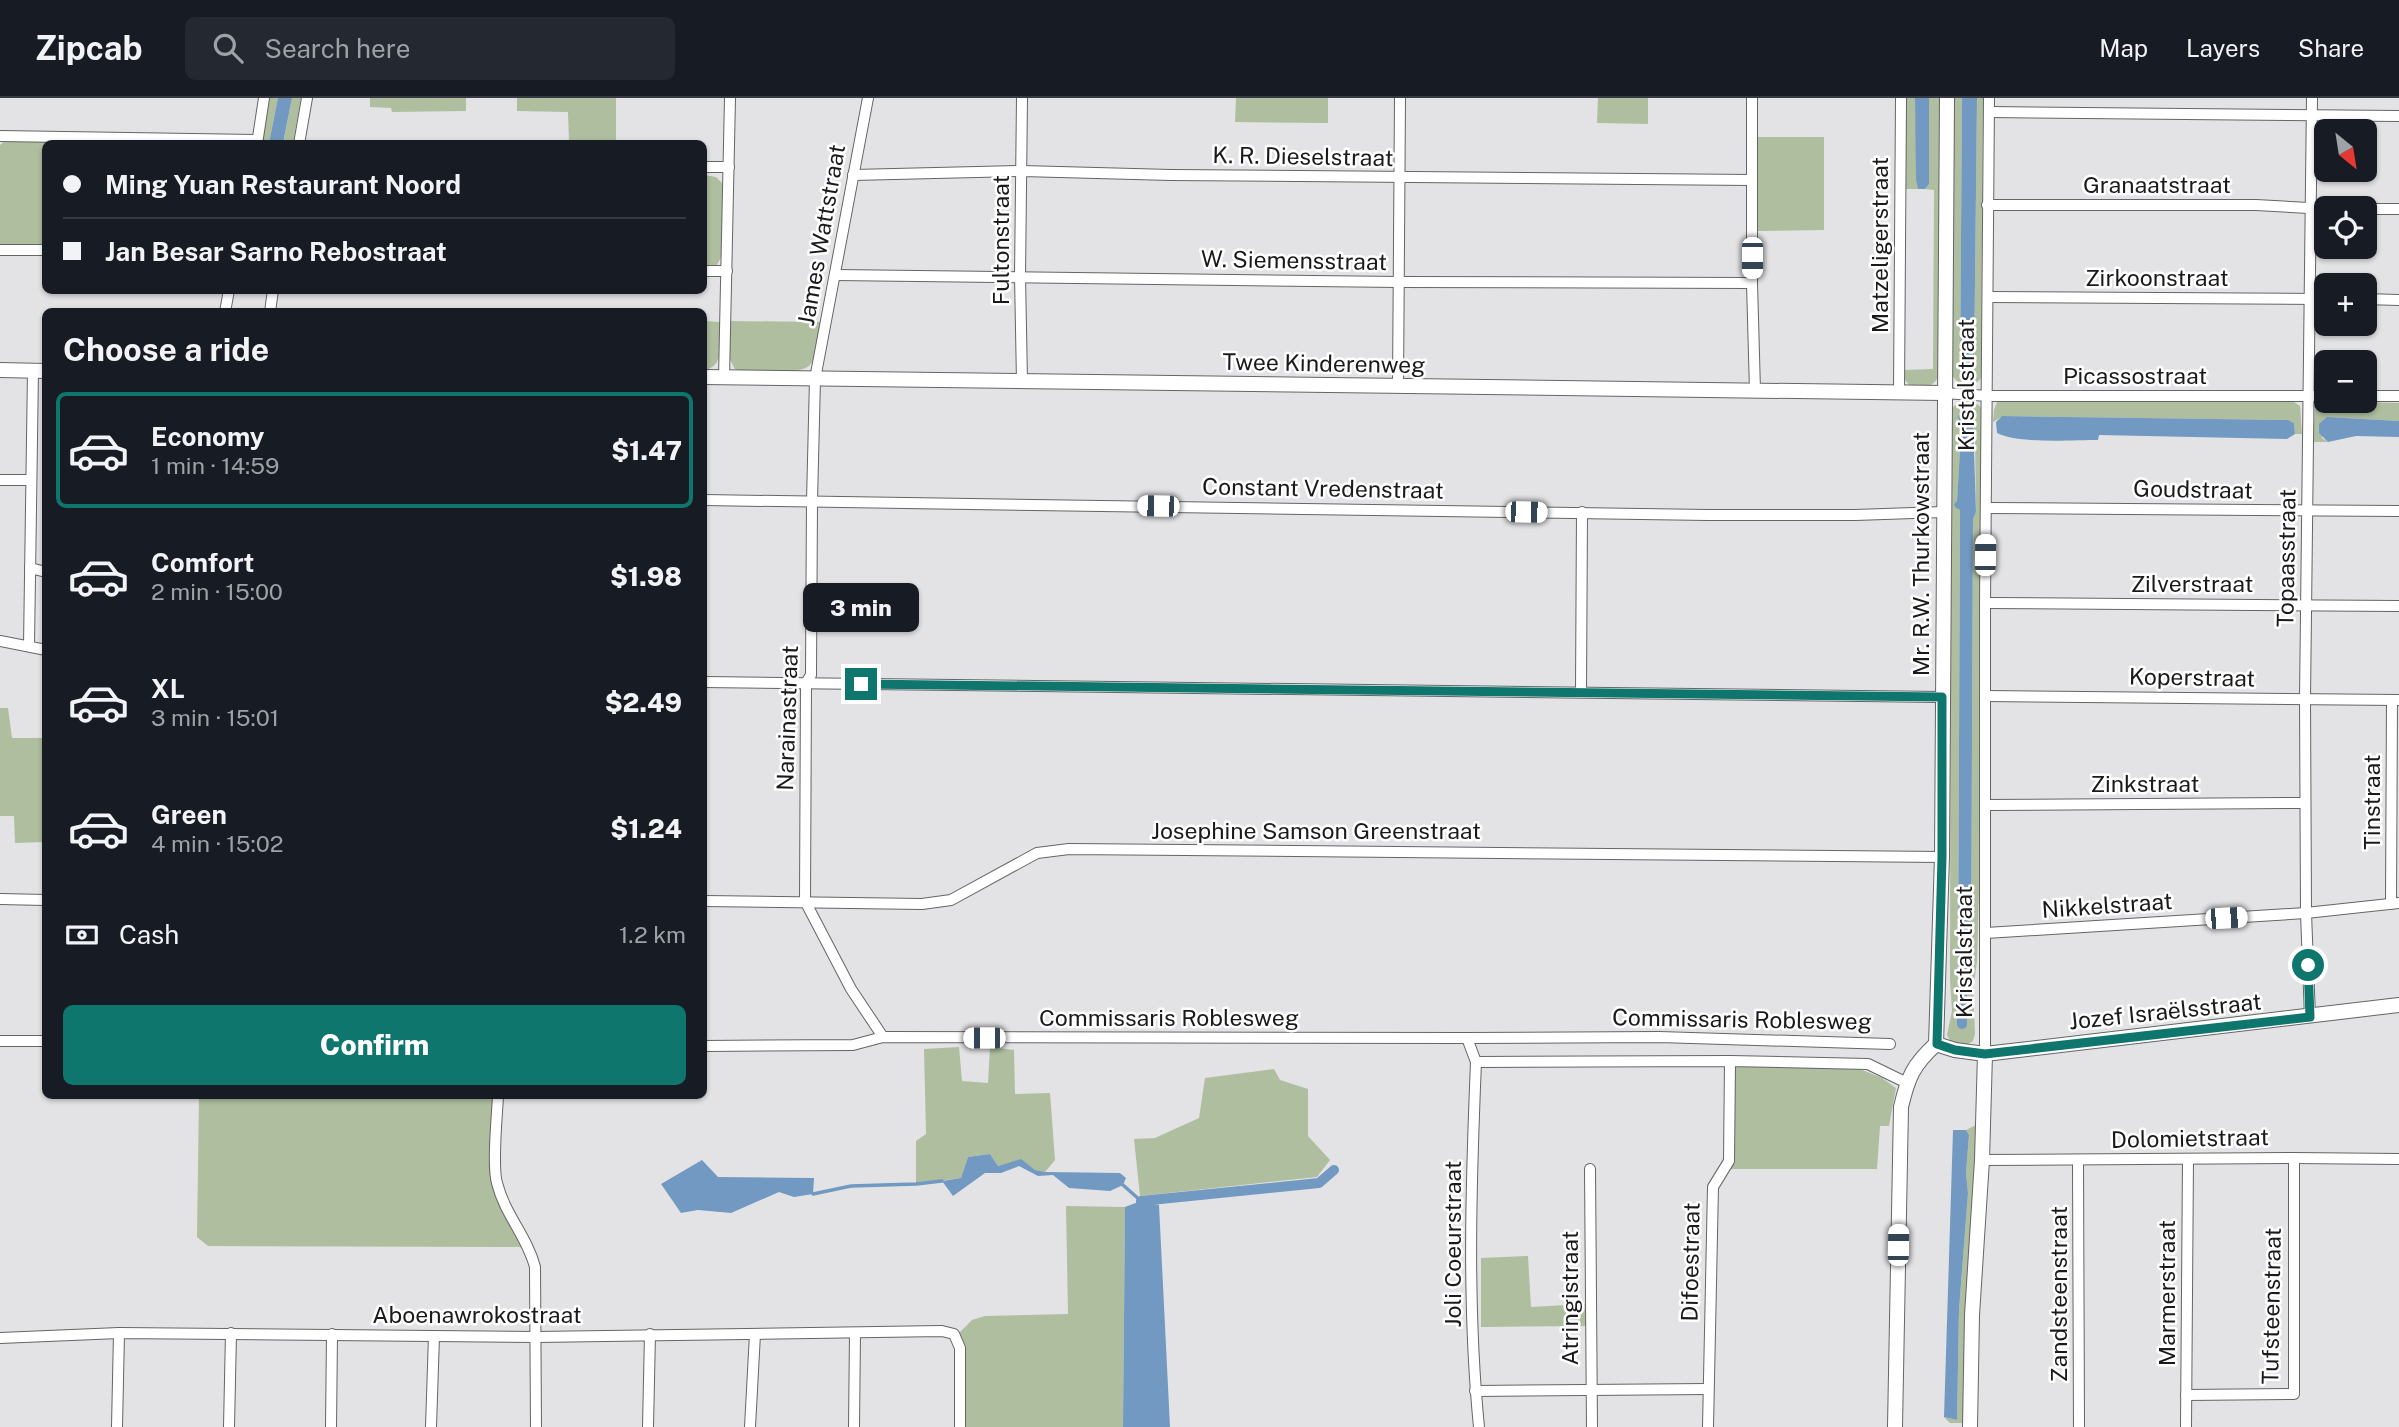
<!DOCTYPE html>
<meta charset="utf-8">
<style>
:root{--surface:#171b24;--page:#242831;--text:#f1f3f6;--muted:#9ea1a6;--line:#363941;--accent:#0f766e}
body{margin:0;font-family:"Public Sans",sans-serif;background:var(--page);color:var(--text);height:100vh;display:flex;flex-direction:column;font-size:26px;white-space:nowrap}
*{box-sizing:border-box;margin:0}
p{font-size:23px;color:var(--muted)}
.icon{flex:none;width:38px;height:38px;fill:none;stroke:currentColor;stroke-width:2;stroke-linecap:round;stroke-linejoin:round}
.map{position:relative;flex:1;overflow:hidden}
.drawer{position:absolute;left:42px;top:210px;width:665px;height:791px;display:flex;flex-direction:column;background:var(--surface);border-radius:10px;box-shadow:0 2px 5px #0004}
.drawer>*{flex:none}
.banner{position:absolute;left:42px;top:42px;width:665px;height:154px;border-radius:10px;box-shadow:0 2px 5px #0004;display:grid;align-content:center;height:154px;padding:0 21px;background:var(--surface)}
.needle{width:46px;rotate:150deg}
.tools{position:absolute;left:2314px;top:21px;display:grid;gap:14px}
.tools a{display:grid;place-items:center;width:63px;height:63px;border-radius:10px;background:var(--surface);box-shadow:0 2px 5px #0004;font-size:35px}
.end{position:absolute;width:32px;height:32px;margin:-16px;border:9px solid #0f766e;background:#fff;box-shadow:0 0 0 4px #fff}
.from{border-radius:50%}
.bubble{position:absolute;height:49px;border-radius:10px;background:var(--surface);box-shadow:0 2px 5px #0004;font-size:23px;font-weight:800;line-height:49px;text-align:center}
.car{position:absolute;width:21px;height:42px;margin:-21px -10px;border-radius:9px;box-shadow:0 0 5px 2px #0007;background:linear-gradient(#fff 24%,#345 0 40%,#fff 0 76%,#345 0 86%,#fff 0)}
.banner b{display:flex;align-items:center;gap:24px;height:66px;font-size:26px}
.banner b+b{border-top:2px solid var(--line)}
.banner i{width:18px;height:18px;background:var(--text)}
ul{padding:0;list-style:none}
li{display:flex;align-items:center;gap:21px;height:116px;margin:0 14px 10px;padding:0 7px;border:4px solid transparent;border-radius:10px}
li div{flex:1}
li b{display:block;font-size:26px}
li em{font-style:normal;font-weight:800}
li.on{border-color:var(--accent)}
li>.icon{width:63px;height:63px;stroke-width:1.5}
h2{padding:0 21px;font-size:32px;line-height:84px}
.pay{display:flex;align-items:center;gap:18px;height:77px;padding:0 21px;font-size:26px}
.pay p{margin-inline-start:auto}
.button{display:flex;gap:14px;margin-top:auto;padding:14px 21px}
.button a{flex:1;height:80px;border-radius:10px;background:var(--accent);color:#fff;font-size:28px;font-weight:800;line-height:80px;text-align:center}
header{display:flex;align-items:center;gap:42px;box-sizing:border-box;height:98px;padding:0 35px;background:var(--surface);border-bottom:2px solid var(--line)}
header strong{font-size:33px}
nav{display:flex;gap:38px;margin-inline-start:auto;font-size:24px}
.search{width:490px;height:63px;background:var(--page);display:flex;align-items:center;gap:18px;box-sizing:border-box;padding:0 24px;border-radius:10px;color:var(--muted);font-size:26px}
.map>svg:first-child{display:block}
.green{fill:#aebe9f;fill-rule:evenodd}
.water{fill:#7299c1}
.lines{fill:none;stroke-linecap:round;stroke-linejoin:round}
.stream{stroke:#7299c1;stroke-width:3.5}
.canal{stroke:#7299c1;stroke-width:10}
.street-casing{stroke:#646567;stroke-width:12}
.secondary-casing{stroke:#646567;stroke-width:16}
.street{stroke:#fff;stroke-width:10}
.secondary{stroke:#fff;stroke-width:14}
.route{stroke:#0f766e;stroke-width:9}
.labels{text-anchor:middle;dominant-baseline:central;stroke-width:5;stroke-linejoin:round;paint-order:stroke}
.street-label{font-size:23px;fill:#1a1a1b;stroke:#fff}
</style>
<header>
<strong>Zipcab</strong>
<div class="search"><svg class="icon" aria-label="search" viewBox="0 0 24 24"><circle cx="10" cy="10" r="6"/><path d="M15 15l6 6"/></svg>Search here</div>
<nav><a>Map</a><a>Layers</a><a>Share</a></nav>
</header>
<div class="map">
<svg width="2399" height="1329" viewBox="0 0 2399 1329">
<rect width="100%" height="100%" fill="#e3e3e5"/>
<g class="green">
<path d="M 270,0 L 278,0 L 269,45 L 261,46 Z"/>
<path d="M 292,0 L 301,0 L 293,45 L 283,46 Z"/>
<path d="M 370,0 L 466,0 L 466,13 L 392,14 L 391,10 L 370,9 Z"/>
<path d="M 517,0 L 616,0 L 616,45 L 569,45 L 568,14 L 517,13 Z"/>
<path d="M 1236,0 L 1328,0 L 1328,25 L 1235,24 Z"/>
<path d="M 1598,0 L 1648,0 L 1648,26 L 1597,25 Z"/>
<path d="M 1905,0 L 1915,0 L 1918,91 L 1905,91 Z"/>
<path d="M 1929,0 L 1940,0 L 1939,277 C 1933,291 1924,289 1911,289 L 1905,282 L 1905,272 L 1933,271 L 1934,92 L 1925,91 L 1929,86 Z"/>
<path d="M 1953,0 L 1962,0 L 1960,276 L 1962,280 L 1974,276 L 1977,0 L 1983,0 L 1981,280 C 1976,287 1971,288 1961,287 L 1953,279 Z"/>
<path d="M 1758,39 L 1824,39 L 1824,132 L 1758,133 Z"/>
<path d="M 6,42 L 216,45 L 46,46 L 42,146 L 0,146 L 0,47 Z"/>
<path d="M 704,77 L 716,79 L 722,85 L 722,158 L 716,168 L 704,168 Z"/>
<path d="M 704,223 L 720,224 C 720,241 726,269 704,272 Z"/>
<path d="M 730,223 L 820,224 C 818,236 818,259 810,267 C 801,277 748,275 735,271 L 729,260 Z"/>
<path d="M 1961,302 L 1974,302 L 1982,311 L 1980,759 L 1977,864 L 1973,891 L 1975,936 L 1973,943 L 1965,948 L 1951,944 L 1947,937 L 1952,913 L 1950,882 L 1951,311 ZM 1958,318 L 1975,333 L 1976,414 L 1973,421 L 1971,873 L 1965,913 L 1960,913 L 1958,882 L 1960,412 L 1954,406 L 1957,404 L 1961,334 Z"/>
<path d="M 2003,303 L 2294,304 L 2300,308 L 2302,336 L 2295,336 L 2294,325 L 2288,322 L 2003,318 L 1993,324 L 1994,312 L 1997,304 Z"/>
<path d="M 2328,303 L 2399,305 L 2399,323 L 2327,319 L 2322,340 L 2328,344 L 2313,344 L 2315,309 Z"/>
<path d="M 0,610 L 8,610 L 12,640 L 44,640 L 45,623 L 45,744 L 15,745 L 14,718 L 0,718 Z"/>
<path d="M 959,949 L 962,983 L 988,985 L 990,949 L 1014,952 L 1015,996 L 1050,995 L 1055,1062 L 1045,1074 L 1035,1072 L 1021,1062 L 998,1068 L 990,1056 L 968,1059 L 961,1080 L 916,1086 L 916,1043 L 926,1036 L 924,951 Z"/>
<path d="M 1735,968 L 1860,971 L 1882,980 L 1896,990 L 1889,1028 L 1880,1028 L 1877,1071 L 1729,1071 Z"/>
<path d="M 1274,971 L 1280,982 L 1308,991 L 1308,1038 L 1330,1062 L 1317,1079 L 1140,1098 L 1134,1041 L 1155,1040 L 1199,1020 L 1205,980 Z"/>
<path d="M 199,998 L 494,998 L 492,1088 L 504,1117 L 522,1145 L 522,1149 L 208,1148 L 197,1139 Z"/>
<path d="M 1976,1027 L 1976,1110 L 1966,1323 L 1962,1325 L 1950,1325 L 1944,1319 L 1957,1322 L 1959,1212 L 1968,1095 L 1966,1075 L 1969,1037 L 1966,1032 Z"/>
<path d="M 1066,1108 L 1125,1109 L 1123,1329 L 965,1329 L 965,1255 L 963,1246 L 957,1237 L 972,1222 L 985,1218 L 1068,1216 Z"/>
<path d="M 1528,1158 L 1531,1209 L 1586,1206 L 1586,1228 L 1481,1229 L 1481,1160 Z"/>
</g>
<g class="water">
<path d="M 278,0 L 292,0 L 283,45 L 269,45 Z"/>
<path d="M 1915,0 L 1929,0 L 1929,86 L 1925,91 L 1918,91 L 1916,81 Z"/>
<path d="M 1962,0 L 1977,0 L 1974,276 L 1969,280 L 1962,280 L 1960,276 Z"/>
<path d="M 1963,311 L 1970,313 L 1973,319 L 1976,414 L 1973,421 L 1971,873 L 1965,914 L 1960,913 L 1958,882 L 1960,412 L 1955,409 L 1954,406 L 1957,403 L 1961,334 L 1958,318 Z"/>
<path d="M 2002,318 L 2288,322 L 2294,325 L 2295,336 L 2287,341 L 2099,337 L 2098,342 C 2072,342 2018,346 1997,335 L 1996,324 Z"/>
<path d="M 2327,319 L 2399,323 L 2399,339 L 2356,338 L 2328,344 L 2319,335 L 2319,326 Z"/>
<path d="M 1953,1032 L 1966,1032 L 1969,1037 L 1966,1075 L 1968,1095 L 1959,1212 L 1957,1322 L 1944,1319 Z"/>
<path d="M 990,1056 L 998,1068 L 1021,1061 L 1035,1072 L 1045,1074 L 1120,1075 L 1126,1080 L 1123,1087 L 1110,1093 L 1069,1090 L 1053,1077 L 1038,1078 L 1019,1068 L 1001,1075 L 985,1075 L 953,1098 L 942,1083 L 961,1080 L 968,1059 Z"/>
<path d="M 702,1062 L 718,1079 L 814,1080 L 813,1096 L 794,1099 L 779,1094 L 731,1115 L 698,1112 L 681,1115 L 661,1086 Z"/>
<path d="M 1141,1103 L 1159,1107 L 1170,1329 L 1123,1329 L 1125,1109 Z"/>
</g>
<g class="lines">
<g class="stream">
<path d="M 1123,1087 L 1141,1103"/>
<path d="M 813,1096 L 851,1088 L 916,1086 L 942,1083"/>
</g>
<g class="canal">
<path d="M 1962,926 L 1962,901"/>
<path d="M 1142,1116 L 1141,1103 L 1319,1085 L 1334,1072"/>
</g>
<g class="street-casing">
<g id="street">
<path d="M 868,0 L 815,281 L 812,403 L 811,577 L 806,585 L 805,803 L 851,891 L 883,939"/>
<path d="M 1022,0 L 1020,178 L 1022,284"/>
<path d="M 1752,0 L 1752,185 L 1755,293"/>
<path d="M 1989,14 L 2399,18"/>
<path d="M 0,38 L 257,42"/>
<path d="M 257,46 L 264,0"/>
<path d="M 299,46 L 307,0"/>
<path d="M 704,69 L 729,69"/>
<path d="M 853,77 L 1022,73 L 1171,77 L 1752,82"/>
<path d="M 1987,107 L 2256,107 L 2326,111"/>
<path d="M 2364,111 L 2399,111"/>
<path d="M 0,152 L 46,152"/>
<path d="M 704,173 L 727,173"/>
<path d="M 836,177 L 1399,184 L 1752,185"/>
<path d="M 1988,199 L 2326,201"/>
<path d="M 2364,201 L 2399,202"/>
<path d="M 225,214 L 229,192"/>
<path d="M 270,214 L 273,192"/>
<path d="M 724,279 L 730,0"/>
<path d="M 1398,289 L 1400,0"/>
<path d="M 1899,295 L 1901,0"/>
<path d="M 1944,295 L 1988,298 L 2326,298"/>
<path d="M 2364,298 L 2399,298"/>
<path d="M 0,382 L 30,382"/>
<path d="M 704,402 L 1708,417 L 1855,417 L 1943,414"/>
<path d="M 1986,410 L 2399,413"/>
<path d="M 30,470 L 46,474"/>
<path d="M 1985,505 L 2399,508"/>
<path d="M 0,543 L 46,552"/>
<path d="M 29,548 L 33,272"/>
<path d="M 704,584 L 1942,599"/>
<path d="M 1581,593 L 1582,414"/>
<path d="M 1985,598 L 2399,602"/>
<path d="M 1985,707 L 2305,705"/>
<path d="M 0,801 L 46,802"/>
<path d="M 704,803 L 922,806 L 951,802 L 1037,755 L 1069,751 L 1942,759"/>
<path d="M 2391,806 L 2392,602"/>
<path d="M 1986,835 L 2306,815 L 2399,805"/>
<path d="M 2310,919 L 2306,815 L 2305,601 L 2312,0"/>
<path d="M 1467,940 L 1659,939 L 1890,946"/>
<path d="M 0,943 L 46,943"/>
<path d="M 704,948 L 853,947 L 883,939 L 1467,940 L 1476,964 L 1730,963 L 1868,966 L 1907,985"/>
<path d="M 1985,956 L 1985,505 L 1989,0"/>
<path d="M 1476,964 C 1471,1085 1467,1208 1479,1329"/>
<path d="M 498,998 C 497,1018 492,1068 497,1085 C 505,1117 527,1138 535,1169 L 536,1329"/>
<path d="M 1982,1062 L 2294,1060 L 2399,1061"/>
<path d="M 2078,1063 L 2079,1329"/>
<path d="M 1590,1071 L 1592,1329"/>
<path d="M 0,1240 L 119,1235 L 536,1239 L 942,1233 L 954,1236 L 960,1250 L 960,1329"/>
<path d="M 1475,1293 L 1708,1291"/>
<path d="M 2186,1297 L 2294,1296 L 2294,1060"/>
<path d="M 117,1329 L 119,1235"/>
<path d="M 229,1329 L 231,1235"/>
<path d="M 331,1329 L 332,1236"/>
<path d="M 431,1329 L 434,1238"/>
<path d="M 648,1329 L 650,1236"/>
<path d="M 750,1329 L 755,1236"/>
<path d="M 854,1329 L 855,1235"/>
<path d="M 1708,1329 L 1713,1089 L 1729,1063 L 1730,963"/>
<path d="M 2186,1329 L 2188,1061"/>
</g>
</g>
<g class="secondary-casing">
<g id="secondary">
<path d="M 0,272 L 46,273"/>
<path d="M 704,279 L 1944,295"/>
<path d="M 1936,946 L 1955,952 L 1985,956 L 2399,907"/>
<path d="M 1895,1329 L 1901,1009 C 1908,979 1913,967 1936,946 L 1942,759 L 1947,0"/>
<path d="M 1970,1329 L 1972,1217 L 1982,1062 L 1985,956"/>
</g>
</g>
<use href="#street" class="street"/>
<use href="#secondary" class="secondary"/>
</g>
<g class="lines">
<path class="route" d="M 861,586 L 1942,599 L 1942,759 L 1937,946 L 1955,952 L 1985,956 L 2310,919 L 2308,867"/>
</g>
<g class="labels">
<g class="street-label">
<text transform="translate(1303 58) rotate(1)">K. R. Dieselstraat</text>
<text x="2157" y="86">Granaatstraat</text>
<text transform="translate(821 137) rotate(-80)">James Wattstraat</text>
<text transform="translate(1000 142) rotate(-90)">Fultonstraat</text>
<text transform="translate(1879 147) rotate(-90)">Matzeligerstraat</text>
<text transform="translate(1294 162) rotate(1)">W. Siemensstraat</text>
<text x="2157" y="179">Zirkoonstraat</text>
<text transform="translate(1324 265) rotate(1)">Twee Kinderenweg</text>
<text x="2135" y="277">Picassostraat</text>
<text transform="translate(1965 287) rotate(-90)">Kristalstraat</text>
<text transform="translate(1323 390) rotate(1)">Constant Vredenstraat</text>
<text transform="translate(2193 391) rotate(1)">Goudstraat</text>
<text transform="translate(1920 456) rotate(-90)">Mr. R.W. Thurkowstraat</text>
<text transform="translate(2286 460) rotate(-89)">Topaasstraat</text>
<text x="2192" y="485">Zilverstraat</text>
<text transform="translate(2192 579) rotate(1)">Koperstraat</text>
<text transform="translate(787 620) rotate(-88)">Narainastraat</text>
<text x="2145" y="685">Zinkstraat</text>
<text transform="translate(2371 704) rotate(-90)">Tinstraat</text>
<text x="1316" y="732">Josephine Samson Greenstraat</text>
<text transform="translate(2107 807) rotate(-4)">Nikkelstraat</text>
<text transform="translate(1963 854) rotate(-90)">Kristalstraat</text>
<text transform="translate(2165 913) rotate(-6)">Jozef Israëlsstraat</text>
<text x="1169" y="919">Commissaris Roblesweg</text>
<text transform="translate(1742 921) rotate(1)">Commissaris Roblesweg</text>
<text transform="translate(2190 1040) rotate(-1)">Dolomietstraat</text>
<text transform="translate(1452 1146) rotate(-90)">Joli Coeurstraat</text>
<text transform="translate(1690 1164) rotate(-89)">Difoestraat</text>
<text transform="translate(2166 1195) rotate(-90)">Marmerstraat</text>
<text transform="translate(2058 1196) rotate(-90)">Zandsteenstraat</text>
<text transform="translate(1569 1200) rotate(-90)">Atringistraat</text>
<text transform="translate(2271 1208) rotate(-89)">Tufsteenstraat</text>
<text x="477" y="1216">Aboenawrokostraat</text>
</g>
</g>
</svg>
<div class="tools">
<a><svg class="needle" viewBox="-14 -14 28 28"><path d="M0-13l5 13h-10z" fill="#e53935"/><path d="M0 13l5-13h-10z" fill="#9ea1a6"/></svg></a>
<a><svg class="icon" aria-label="locate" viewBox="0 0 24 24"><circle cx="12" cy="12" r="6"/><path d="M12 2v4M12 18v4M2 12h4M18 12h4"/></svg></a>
<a>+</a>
<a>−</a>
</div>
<i class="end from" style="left:2308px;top:867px"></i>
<i class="end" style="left:861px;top:586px"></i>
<div class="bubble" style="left:803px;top:485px;width:116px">3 min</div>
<i class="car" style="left:1752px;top:160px;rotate:180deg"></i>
<i class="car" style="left:1158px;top:408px;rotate:271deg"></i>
<i class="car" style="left:1526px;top:414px;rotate:91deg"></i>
<i class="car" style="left:1985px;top:457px;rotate:1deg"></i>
<i class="car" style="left:2226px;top:820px;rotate:87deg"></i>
<i class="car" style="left:984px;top:940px;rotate:270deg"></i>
<i class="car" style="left:1898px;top:1147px;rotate:1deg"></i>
<div class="banner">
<b><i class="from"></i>Ming Yuan Restaurant Noord</b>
<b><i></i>Jan Besar Sarno Rebostraat</b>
</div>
<section class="drawer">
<h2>Choose a ride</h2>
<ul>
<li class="on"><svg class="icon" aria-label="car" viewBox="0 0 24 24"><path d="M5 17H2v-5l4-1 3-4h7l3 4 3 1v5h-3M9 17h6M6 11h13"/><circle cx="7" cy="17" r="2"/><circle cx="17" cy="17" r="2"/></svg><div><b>Economy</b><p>1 min · 14:59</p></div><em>$1.47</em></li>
<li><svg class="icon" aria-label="car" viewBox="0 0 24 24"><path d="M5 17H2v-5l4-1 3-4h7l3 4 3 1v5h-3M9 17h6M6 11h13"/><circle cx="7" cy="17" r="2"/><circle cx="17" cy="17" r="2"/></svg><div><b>Comfort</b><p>2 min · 15:00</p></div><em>$1.98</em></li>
<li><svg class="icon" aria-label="car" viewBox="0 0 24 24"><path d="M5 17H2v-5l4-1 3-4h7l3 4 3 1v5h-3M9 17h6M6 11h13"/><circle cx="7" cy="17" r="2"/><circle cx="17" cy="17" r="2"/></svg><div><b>XL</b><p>3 min · 15:01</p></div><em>$2.49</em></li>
<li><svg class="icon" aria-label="car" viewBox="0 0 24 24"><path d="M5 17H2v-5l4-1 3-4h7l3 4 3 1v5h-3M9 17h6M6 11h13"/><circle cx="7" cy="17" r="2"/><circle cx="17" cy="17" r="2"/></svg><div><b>Green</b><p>4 min · 15:02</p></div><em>$1.24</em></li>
</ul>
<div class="pay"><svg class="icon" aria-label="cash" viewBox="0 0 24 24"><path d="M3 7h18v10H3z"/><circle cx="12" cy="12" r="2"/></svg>Cash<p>1.2 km</p></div>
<div class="button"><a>Confirm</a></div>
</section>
</div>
